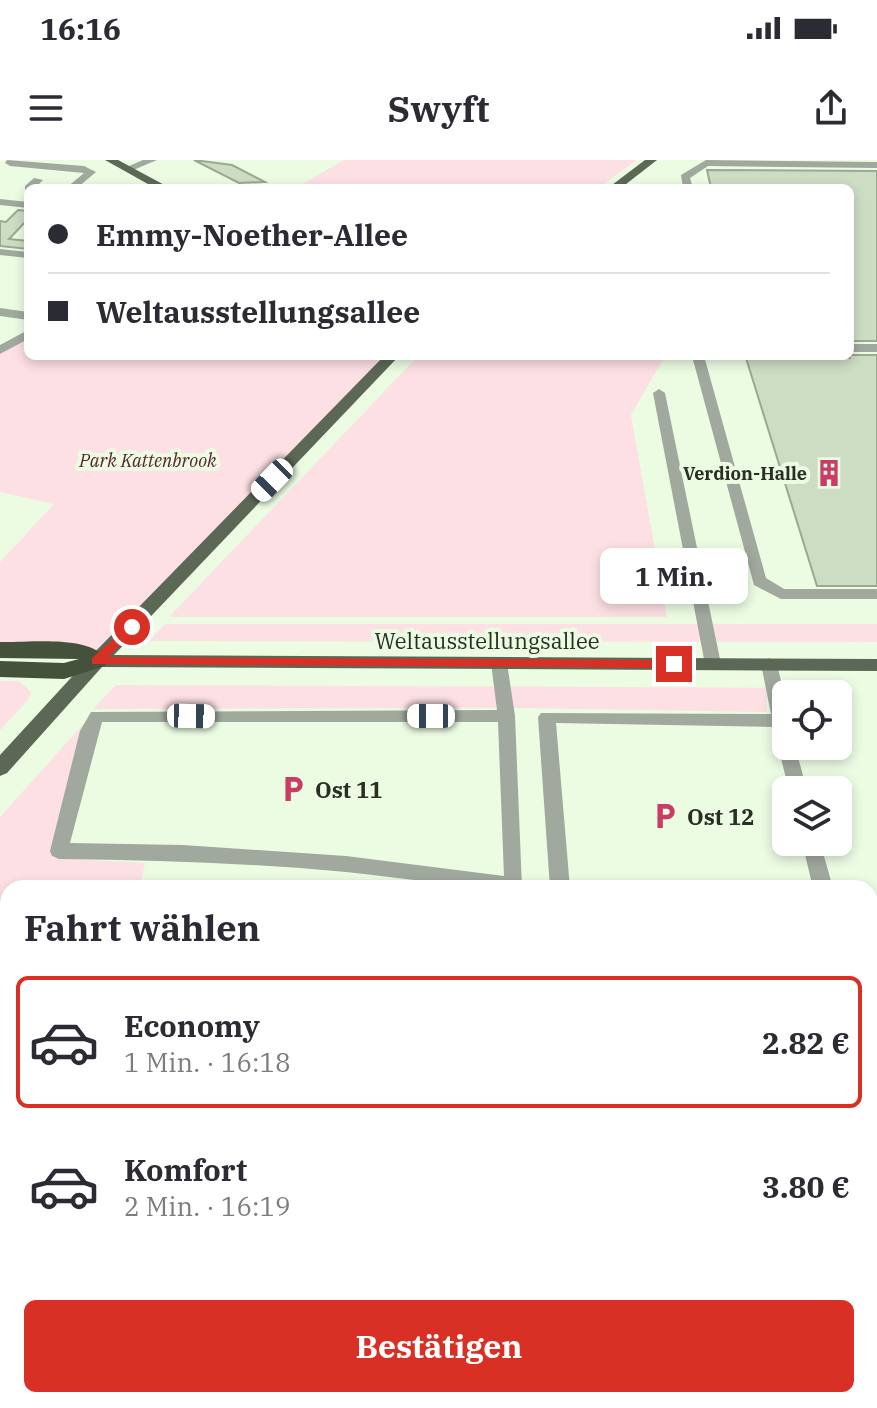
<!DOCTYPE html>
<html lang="de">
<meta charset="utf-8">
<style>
:root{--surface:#fff;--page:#f2f2f3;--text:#2b2b33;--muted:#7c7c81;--line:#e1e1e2;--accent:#d93025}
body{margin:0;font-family:"IBM Plex Serif",serif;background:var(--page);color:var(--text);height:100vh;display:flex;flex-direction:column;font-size:30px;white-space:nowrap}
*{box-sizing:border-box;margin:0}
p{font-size:26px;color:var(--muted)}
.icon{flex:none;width:44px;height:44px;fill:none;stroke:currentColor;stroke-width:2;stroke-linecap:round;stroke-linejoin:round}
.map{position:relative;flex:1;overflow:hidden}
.sheet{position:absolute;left:0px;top:720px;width:878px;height:528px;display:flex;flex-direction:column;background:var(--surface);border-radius:24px 24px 0 0;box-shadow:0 4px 12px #0003}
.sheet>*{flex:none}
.hud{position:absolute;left:24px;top:24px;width:830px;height:176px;border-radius:12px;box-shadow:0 4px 12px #0003;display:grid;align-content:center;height:176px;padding:0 24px;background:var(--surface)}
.controls{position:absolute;left:772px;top:520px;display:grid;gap:16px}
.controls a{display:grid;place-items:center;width:80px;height:80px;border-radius:12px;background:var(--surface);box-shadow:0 4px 12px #0003;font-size:40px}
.end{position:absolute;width:36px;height:36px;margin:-18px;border:10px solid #d93025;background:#fff;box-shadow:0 0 0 4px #fff}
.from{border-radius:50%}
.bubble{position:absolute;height:56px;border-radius:12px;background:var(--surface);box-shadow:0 4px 12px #0003;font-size:26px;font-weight:700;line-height:56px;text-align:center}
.car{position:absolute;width:24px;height:48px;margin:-24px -12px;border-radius:10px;box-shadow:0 0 6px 2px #0007;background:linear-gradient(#fff 24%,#345 0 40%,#fff 0 76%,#345 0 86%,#fff 0)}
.hud b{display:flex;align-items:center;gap:28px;height:76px;font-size:30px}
.hud b+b{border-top:2px solid var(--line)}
.hud i{width:20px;height:20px;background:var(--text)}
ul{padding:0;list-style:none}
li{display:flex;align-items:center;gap:24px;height:132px;margin:0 16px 12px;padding:0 8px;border:4px solid transparent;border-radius:12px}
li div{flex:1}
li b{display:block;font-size:30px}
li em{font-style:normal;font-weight:700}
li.selected{border-color:var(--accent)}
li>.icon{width:72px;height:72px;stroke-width:1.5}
h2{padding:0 24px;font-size:36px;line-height:96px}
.primary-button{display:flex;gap:16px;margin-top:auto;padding:16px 24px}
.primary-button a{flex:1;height:92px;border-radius:12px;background:var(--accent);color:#fff;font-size:32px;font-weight:700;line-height:92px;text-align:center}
.status{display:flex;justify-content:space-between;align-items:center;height:56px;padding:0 40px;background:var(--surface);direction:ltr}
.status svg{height:22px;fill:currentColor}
header{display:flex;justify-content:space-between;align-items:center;height:104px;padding:0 24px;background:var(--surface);font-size:36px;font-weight:700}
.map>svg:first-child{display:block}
.green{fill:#fde0e4}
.building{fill:#cdddc4;stroke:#9aa991;stroke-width:2}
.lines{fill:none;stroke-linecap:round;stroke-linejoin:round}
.minor{fill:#a1a89e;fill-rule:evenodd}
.major{fill:#5c6855;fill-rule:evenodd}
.highway{fill:#44523c;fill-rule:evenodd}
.route{fill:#d93025}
.labels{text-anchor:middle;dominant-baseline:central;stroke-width:8;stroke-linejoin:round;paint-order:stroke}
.far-park-label{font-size:18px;font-style:italic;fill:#592230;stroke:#ecfce3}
.far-poi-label{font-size:18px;font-weight:bold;fill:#292f25;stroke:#ecfce3;text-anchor:end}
.street-label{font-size:22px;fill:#292f25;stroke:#ecfce3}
.poi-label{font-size:22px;font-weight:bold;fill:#292f25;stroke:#ecfce3;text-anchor:start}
</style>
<div class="status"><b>16:16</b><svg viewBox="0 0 49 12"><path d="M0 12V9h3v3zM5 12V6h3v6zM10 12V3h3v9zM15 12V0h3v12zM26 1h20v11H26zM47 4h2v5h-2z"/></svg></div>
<header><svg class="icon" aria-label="menu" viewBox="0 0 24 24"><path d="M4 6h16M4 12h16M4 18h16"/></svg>Swyft<svg class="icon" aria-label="share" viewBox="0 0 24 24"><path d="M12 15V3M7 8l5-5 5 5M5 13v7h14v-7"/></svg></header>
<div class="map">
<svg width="877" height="1248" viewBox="0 0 877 1248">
<rect width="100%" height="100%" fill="#ecfce3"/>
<g class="green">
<path d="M 344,0 L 637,0 L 598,28 L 295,28 Z"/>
<path d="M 28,176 L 28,196 L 392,196 L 97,501 L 83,491 L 0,490 L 0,402 L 54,344 L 0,332 L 0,192 Z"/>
<path d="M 418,196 L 664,198 L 631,255 L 667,457 L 169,457 Z"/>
<path d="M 165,464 L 877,464 L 877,482 L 149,481 Z"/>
<path d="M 0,521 L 19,521 L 31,532 L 28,540 L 0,570 Z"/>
<path d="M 116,525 L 840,528 L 845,540 L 838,540 L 838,534 L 786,534 L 786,538 L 766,538 L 767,552 L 518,548 L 93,549 Z"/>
<path d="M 87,560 L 53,698 L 145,703 L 140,728 L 8,728 L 8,749 L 0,749 L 0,657 Z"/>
</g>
<g class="building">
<path d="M 194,0 L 232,5 L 265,22 L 239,23 Z"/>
<path d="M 707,10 L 877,11 L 877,181 L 850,181 L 850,28 L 711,28 Z"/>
<path d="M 18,50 L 28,51 L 28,59 L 9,79 L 28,81 L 28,89 L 0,86 L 0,61 L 6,62 Z"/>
<path d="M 850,195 L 877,195 L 877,426 L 817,426 L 746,198 L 850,198 Z"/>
</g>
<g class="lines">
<g class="minor">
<path d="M 7,0 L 84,6 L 96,12 L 77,28 L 66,28 L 84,13 L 10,6 L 5,3 Z"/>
<path d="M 143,0 L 157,0 L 131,11 L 122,9 Z"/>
<path d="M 706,0 L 877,2 L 877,8 L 708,6 L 690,18 L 693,28 L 683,28 L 681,15 Z"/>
<path d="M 34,18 L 43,20 L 35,28 L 25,30 L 25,26 Z"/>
<path d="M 0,39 L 28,42 L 28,48 L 0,45 Z"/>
<path d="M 0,89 L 28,92 L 28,98 L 0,95 Z"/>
<path d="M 0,148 L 28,152 L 28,160 L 0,156 Z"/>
<path d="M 28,170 L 28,179 L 0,194 L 0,185 Z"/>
<rect x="850" y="184" width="27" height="8"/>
<path d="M 692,196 L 704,196 L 766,418 L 784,429 L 877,429 L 877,439 L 781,439 L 754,425 Z"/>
<path d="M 659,229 L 665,233 L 721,504 L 713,510 L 705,504 L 653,233 Z"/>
<path d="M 499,497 L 507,503 L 515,556 L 522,728 C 463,728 405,718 346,712 C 251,703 155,700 59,699 L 52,696 L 50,691 L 80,571 L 91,552 L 497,550 L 491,503 ZM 102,562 L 498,562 L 504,716 L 346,696 L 183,685 L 70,683 Z"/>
<path d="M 769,498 L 777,504 L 786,542 L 786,586 L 795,586 L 807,630 L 789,630 L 773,567 L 556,563 L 570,728 L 550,728 L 538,557 L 541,553 L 771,554 L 761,504 Z"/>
<path d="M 802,682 L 820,682 L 833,728 L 813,728 Z"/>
<path d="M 1,880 L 8,883 L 8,914 L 0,910 Z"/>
<path d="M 0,1003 L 8,1005 L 8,1029 L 0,1025 Z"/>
<path d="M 870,1034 L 877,1035 L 877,1059 L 870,1058 Z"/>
<path d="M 722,1240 L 748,1240 L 749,1248 L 723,1248 Z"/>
</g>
<g class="major">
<path d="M 105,0 L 118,0 L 170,28 L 155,28 Z"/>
<path d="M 645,0 L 657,0 L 621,28 L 608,28 Z"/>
<path d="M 384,196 L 399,196 L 114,495 L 877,499 L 877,511 L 102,507 L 7,613 L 0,616 L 0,595 L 91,496 Z"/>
</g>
<g class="highway">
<path d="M 0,482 C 29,483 92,474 108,501 L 105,506 L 64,519 L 0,517 L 0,501 L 64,503 L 79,499 L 0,498 Z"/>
<rect x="0" y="761" width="8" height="22"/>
<rect x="0" y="787" width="8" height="24"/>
<path d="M 870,856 L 877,857 L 877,883 L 872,882 L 877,884 L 877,910 L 870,908 Z"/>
</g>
</g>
<path class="route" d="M 132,463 L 136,464 L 136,470 L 108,497 L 674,500 L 680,504 L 674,508 L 92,504 L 92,498 Z"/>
<defs>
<g id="building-bare" transform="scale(2.16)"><path d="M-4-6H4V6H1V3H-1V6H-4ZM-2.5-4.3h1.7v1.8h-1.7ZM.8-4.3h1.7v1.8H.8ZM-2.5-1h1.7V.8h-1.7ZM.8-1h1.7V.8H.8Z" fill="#ca3c67" stroke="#ecfce3" stroke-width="2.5" paint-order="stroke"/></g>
<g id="parking-bare" transform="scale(2.16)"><path d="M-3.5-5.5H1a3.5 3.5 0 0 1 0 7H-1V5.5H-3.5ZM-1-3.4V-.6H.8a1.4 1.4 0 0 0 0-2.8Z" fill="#ca3c67" stroke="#ecfce3" stroke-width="2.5" paint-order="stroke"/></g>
</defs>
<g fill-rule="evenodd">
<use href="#building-bare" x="829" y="313"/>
<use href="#parking-bare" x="293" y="629"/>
<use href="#parking-bare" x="665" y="656"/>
</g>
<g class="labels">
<g class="far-park-label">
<text x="148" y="300">Park Kattenbrook</text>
</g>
<g class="far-poi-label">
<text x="807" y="313">Verdion-Halle</text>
</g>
<g class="street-label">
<text x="487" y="480">Weltausstellungsallee</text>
</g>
<g class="poi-label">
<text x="315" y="629">Ost 11</text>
<text x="687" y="656">Ost 12</text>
</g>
</g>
</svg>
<div class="controls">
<a><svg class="icon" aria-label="locate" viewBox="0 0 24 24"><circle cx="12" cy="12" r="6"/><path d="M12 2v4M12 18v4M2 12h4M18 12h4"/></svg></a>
<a><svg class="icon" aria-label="layers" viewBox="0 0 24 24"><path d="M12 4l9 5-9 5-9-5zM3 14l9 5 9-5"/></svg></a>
</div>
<i class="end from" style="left:132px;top:467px"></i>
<i class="end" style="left:674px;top:504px"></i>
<div class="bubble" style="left:600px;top:388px;width:148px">1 Min.</div>
<i class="car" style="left:272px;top:320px;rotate:224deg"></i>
<i class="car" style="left:191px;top:556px;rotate:91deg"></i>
<i class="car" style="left:431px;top:556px;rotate:270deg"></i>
<div class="hud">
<b><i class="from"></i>Emmy-Noether-Allee</b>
<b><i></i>Weltausstellungsallee</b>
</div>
<section class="sheet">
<h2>Fahrt wählen</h2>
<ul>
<li class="selected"><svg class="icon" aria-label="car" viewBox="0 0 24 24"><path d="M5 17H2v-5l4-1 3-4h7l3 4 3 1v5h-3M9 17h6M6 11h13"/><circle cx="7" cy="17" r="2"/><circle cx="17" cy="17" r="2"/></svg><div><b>Economy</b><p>1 Min. · 16:18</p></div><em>2.82 €</em></li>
<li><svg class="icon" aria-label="car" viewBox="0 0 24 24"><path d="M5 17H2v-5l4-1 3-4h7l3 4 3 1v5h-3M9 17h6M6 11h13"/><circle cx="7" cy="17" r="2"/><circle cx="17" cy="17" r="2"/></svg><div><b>Komfort</b><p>2 Min. · 16:19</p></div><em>3.80 €</em></li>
</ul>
<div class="primary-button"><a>Bestätigen</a></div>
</section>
</div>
